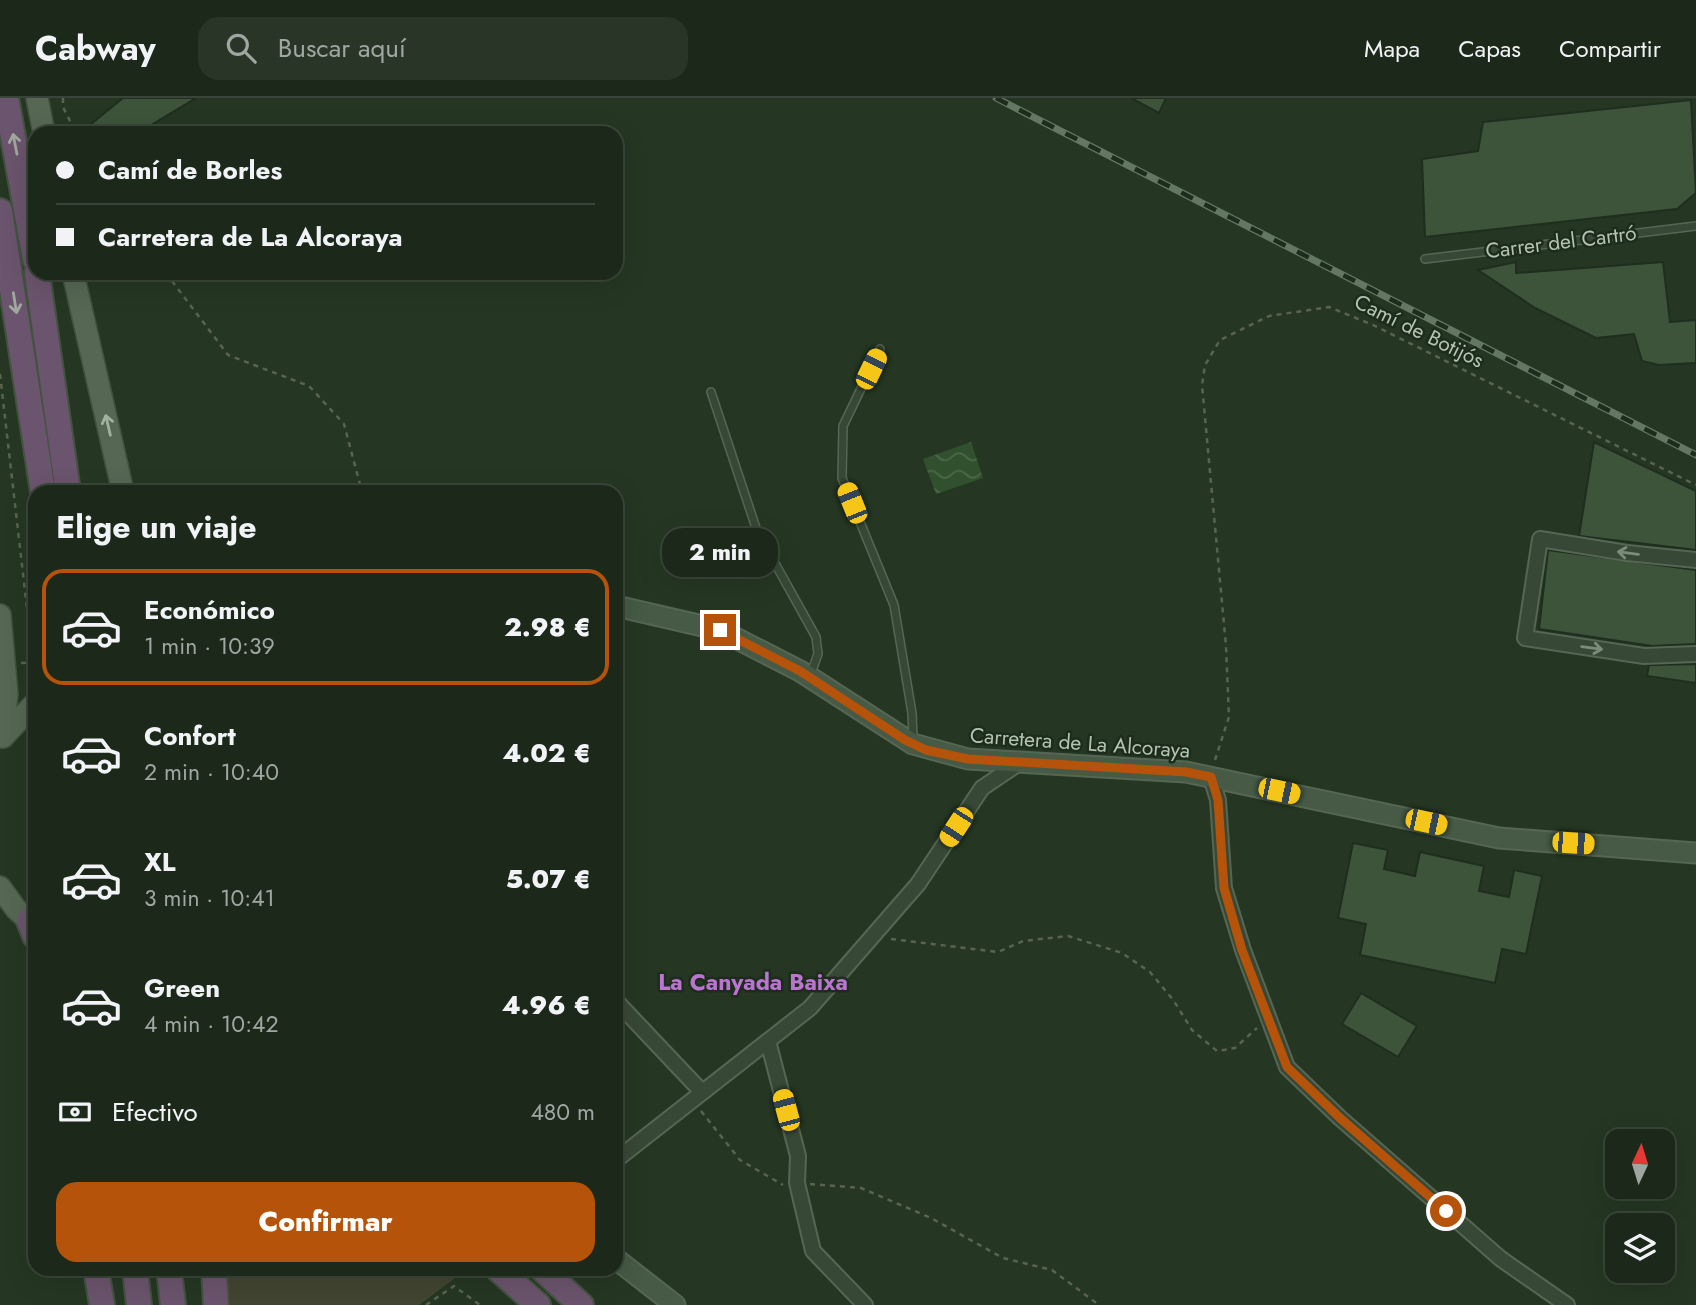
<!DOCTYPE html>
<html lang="es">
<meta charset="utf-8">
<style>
:root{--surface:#1c291a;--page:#293527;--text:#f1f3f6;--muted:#a0a6a2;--line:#3a4539;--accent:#b45309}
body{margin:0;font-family:Jost,sans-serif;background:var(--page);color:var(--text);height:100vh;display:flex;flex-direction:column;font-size:26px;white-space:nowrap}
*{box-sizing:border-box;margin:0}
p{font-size:23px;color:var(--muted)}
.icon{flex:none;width:38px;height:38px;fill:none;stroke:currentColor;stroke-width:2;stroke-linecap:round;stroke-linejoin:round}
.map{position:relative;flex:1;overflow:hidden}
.sheet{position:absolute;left:28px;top:387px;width:595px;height:791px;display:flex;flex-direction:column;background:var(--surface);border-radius:21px;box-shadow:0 7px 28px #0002,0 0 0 2px var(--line)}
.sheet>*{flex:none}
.hud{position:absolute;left:28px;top:28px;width:595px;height:154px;border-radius:21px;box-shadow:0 7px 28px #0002,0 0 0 2px var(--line);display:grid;align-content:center;height:154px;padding:0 28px;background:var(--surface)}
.needle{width:46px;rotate:4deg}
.controls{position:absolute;left:1605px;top:1031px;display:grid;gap:14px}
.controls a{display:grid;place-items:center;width:70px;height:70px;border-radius:14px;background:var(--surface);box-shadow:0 7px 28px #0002,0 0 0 2px var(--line);font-size:35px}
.end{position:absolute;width:32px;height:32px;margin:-16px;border:9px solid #b45309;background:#fff;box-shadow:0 0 0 4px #fff}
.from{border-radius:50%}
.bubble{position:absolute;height:49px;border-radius:21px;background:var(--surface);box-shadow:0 7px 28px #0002,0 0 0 2px var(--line);font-size:23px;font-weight:800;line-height:49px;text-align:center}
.car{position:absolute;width:21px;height:42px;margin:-21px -10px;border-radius:9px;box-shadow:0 0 5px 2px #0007;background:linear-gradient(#f5c518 24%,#345 0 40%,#f5c518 0 76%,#345 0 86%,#f5c518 0)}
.hud b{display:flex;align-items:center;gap:24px;height:66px;font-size:26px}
.hud b+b{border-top:2px solid var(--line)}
.hud i{width:18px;height:18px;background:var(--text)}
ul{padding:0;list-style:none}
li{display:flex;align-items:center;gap:21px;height:116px;margin:0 14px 10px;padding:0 14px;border:4px solid transparent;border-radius:21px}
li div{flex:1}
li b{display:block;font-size:26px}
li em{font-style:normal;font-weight:800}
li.active{border-color:var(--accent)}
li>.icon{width:63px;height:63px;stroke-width:1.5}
h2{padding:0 28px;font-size:32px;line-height:84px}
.pay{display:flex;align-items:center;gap:18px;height:77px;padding:0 28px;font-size:26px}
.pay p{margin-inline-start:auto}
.button{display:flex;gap:14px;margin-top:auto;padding:14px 28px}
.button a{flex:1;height:80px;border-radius:21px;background:var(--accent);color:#fff;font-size:28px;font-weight:800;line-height:80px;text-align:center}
header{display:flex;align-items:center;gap:42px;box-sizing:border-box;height:98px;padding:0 35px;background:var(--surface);border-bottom:2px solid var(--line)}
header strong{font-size:33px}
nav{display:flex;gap:38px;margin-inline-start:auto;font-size:24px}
.search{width:490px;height:63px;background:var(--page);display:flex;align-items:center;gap:18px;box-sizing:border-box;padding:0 24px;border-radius:21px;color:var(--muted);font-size:26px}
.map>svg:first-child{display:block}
.grass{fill:#424531}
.water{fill:url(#water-waves)}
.building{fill:#3d533a;stroke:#1f2e1e;stroke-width:2}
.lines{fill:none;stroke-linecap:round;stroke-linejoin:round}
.lane-casing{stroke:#566654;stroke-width:10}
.street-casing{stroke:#566654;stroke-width:18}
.secondary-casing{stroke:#566654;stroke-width:23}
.primary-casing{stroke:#415140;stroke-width:24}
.highway-casing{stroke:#435241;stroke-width:28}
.path{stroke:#5a6350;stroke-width:2.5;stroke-dasharray:5 5;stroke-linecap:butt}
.lane{stroke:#384836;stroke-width:7}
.street{stroke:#384836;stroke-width:14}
.secondary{stroke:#465a45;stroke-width:19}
.primary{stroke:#566854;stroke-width:21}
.highway{stroke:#6b546d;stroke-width:24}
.rail-casing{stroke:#647762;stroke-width:7}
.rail{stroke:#1d2c1c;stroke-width:4.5;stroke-dasharray:13;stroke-linecap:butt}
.oneway{stroke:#a1a8a0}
.oneway2{stroke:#a0b29e}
.oneway3{stroke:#7c8c7a}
.route{stroke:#b45309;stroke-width:9}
.labels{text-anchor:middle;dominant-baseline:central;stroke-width:5;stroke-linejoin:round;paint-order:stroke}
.street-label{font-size:21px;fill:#b3c4b1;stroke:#1d2c1c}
.neighbourhood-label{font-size:23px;font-weight:bold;fill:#b975cf;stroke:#1d2c1c}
</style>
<header>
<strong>Cabway</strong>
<div class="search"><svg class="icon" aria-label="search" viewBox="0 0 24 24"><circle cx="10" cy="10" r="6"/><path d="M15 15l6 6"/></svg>Buscar aquí</div>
<nav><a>Mapa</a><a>Capas</a><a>Compartir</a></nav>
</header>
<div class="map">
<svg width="1696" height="1207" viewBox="0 0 1696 1207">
<defs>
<pattern id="water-waves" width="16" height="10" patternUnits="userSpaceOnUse" patternTransform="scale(1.75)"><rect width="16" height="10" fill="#31502d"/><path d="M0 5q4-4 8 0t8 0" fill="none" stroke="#4c6849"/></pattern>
</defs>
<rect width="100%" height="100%" fill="#253723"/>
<path class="grass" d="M 227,1171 L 459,1171 L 462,1175 L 419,1207 L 230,1207 Z"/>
<path class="water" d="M 971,344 L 983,380 L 936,396 L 923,361 Z"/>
<g class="building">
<path d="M 123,0 L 196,0 L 138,35 L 80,35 Z"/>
<path d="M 1131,0 L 1166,0 L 1159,15 Z"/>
<path d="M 1691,2 L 1696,95 L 1677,111 L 1425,139 L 1422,61 L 1478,53 L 1483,24 Z"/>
<path d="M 1516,164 L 1516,175 L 1663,164 L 1670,224 L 1696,222 L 1696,265 L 1659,267 L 1642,263 L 1634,236 L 1596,240 L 1535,210 L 1478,172 Z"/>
<path d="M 1594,344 L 1696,393 L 1696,452 L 1579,438 Z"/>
<path d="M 1548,452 L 1696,472 L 1696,546 L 1652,548 L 1539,531 Z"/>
<path d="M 1696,566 L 1696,585 L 1647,578 L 1649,567 Z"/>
<path d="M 1353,745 L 1388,752 L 1384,771 L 1415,778 L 1420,754 L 1484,768 L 1479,793 L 1509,799 L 1514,772 L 1542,778 L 1526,856 L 1502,851 L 1495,885 L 1360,857 L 1366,826 L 1338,820 Z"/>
<path d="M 1361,895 L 1417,928 L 1398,959 L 1342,926 Z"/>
</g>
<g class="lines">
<g class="lane-casing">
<g id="lane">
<path d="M 1425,161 L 1696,128"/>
<path d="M 880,251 L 843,328 L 842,380 L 894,507 L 912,615 L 913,642"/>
<path d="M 711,294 L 757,433 L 816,539 L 818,556 L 810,578"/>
</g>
</g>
<g class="street-casing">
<g id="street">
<path d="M 1696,462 L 1627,455 L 1540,441 L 1525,540 L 1644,558 L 1696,556"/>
<path d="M 1211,679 L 1218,702 L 1224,790 L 1243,852 L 1287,969 L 1340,1020 L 1501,1161 L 1567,1207"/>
<path d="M 616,903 L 702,994"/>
<path d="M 768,943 L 798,1058 L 797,1085 L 813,1153 L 865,1207"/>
<path d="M 616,1062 L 810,910 L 918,786 L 982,690 L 1022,663"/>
</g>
</g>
<g class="secondary-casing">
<g id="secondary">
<path d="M 616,508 L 720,532 L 800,573 L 913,646 L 968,661 L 1186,674 L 1499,740 L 1696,755"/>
<path d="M 616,1161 L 675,1207"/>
</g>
</g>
<g class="primary-casing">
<g id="primary">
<path d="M 37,0 L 44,35"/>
<path d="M 73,175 L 123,394"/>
<path d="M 0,517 L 7,596 L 3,639"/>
<path d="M 3,639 L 35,605"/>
<path d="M 0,789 L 16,811 L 35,828"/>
</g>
</g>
<g class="highway-casing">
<g id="highway">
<path d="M 6,0 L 35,161"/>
<path d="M 0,113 L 43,394"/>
<path d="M 37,175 L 68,394"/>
<path d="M 29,823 L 35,838"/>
<path d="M 96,1171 L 102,1207"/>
<path d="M 135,1171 L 139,1207"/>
<path d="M 169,1171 L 173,1207"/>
<path d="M 214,1171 L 216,1207"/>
<path d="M 498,1171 L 538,1207"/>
<path d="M 542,1171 L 581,1207"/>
</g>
</g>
<g class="path">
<path d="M 63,0 L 63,9 L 76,35"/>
<path d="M 166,175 L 228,257 L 309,288 L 344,326 L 362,394"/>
<path d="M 0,276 L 33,563"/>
<path d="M 21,565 L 35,564"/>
<path d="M 1215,662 L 1229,619 L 1226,548 L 1202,287 L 1205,267 L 1220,242 L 1269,218 L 1329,209 L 1373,227 L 1696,387"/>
<path d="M 891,841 L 998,854 L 1023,843 L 1068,838 L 1122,855 L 1150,874 L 1174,903 L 1192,932 L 1217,953 L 1235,950 L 1257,930"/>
<path d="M 701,1013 L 740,1062 L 783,1087"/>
<path d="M 810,1086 L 861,1090 L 931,1120 L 1003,1160 L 1052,1172 L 1099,1207"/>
<path d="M 426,1207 L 454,1188 L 480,1207"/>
</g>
<use href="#lane" class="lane"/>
<use href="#street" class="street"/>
<use href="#secondary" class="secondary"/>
<use href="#primary" class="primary"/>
<use href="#highway" class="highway"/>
<g class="rail-casing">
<path id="rail" d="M 996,0 L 1696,357"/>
</g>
<use href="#rail" class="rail"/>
</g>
<defs><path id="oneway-shaft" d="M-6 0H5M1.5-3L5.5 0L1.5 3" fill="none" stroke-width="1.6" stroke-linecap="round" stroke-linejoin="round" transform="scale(1.75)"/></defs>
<g class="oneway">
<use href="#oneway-shaft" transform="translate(15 46) rotate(-101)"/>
<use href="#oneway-shaft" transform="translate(15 205) rotate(81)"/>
</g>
<use class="oneway2" href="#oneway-shaft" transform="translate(108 327) rotate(-103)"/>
<g class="oneway3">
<use href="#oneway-shaft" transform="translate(1628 455) rotate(-173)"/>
<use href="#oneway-shaft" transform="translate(1592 550) rotate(8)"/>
</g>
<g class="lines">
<path class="route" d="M 720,532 L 800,573 L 905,642 L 926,652 L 968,661 L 1186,674 L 1211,679 L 1218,702 L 1224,790 L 1242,852 L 1287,969 L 1340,1020 L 1446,1113"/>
</g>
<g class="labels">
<g class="street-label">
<text transform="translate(1561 144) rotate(-7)">Carrer del Cartró</text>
<text transform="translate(1419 233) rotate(26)">Camí de Botijós</text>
<text transform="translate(1080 645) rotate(4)">Carretera de La Alcoraya</text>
</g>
<g class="neighbourhood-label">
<text x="753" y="884">La Canyada Baixa</text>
</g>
</g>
</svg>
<div class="controls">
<a><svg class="needle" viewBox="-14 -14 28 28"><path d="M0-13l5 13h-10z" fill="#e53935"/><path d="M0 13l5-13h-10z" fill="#a0a6a2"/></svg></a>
<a><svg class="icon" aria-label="layers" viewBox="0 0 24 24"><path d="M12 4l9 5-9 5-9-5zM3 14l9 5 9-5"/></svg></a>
</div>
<i class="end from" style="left:1446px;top:1113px"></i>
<i class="end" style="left:720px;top:532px"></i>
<div class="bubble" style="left:662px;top:430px;width:116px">2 min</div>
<i class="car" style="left:871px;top:271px;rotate:26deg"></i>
<i class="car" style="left:852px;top:405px;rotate:338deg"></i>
<i class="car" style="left:1279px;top:693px;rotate:102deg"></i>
<i class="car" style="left:1426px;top:724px;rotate:102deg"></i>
<i class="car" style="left:956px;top:729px;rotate:213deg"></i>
<i class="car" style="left:1573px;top:745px;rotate:94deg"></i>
<i class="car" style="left:786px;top:1012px;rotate:345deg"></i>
<div class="hud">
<b><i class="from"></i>Camí de Borles</b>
<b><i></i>Carretera de La Alcoraya</b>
</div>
<section class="sheet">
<h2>Elige un viaje</h2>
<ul>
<li class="active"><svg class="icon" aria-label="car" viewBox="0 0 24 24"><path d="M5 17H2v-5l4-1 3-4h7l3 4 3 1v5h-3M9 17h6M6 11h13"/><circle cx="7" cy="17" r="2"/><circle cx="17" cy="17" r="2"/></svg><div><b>Económico</b><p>1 min · 10:39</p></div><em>2.98 €</em></li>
<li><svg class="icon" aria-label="car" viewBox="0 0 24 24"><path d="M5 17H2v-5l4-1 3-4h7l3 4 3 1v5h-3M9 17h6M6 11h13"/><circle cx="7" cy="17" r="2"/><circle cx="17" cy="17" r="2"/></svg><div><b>Confort</b><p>2 min · 10:40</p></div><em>4.02 €</em></li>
<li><svg class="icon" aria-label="car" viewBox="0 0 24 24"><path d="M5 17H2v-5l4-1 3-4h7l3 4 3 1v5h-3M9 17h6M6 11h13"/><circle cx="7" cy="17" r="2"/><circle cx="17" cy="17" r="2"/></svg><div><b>XL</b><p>3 min · 10:41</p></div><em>5.07 €</em></li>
<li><svg class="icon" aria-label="car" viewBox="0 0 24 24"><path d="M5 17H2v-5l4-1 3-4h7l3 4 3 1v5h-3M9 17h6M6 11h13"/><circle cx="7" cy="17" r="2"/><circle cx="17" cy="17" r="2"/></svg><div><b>Green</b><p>4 min · 10:42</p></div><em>4.96 €</em></li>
</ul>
<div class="pay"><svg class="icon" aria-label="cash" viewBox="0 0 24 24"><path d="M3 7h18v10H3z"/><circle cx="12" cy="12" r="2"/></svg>Efectivo<p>480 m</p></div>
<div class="button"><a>Confirmar</a></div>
</section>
</div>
